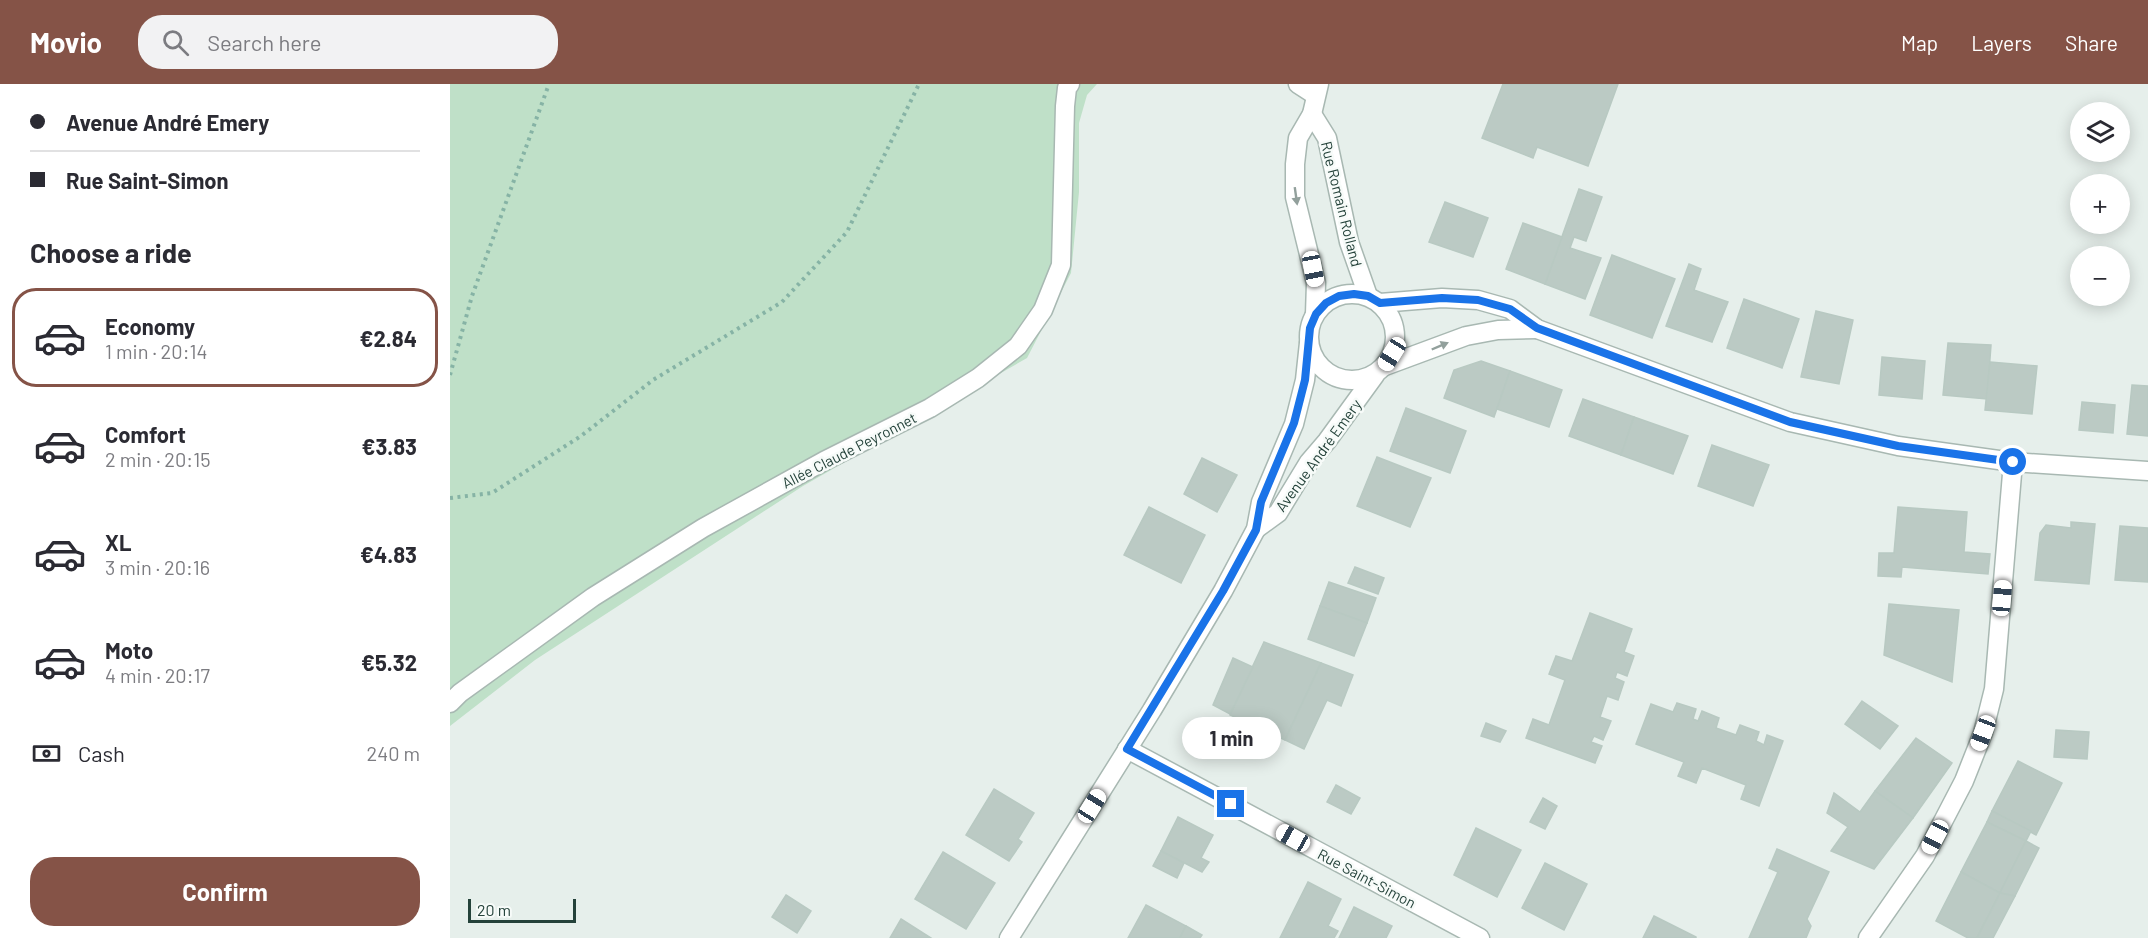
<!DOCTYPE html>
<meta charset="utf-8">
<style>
:root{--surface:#fff;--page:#f2f2f3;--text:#2b2b33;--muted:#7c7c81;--line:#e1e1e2;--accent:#855347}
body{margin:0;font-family:Barlow,sans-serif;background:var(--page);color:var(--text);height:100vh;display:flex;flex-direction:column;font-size:22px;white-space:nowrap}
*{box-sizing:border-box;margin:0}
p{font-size:20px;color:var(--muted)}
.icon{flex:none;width:33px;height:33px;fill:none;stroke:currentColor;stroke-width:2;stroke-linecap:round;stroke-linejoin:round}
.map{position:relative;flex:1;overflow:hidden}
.details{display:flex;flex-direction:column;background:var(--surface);width:450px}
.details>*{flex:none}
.top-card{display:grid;align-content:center;height:132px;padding:0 30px;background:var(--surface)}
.controls{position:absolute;left:1620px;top:18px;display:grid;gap:12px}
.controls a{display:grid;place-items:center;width:60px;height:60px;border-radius:50%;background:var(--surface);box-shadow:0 3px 15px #0003;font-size:30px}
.scale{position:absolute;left:18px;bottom:15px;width:108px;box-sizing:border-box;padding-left:6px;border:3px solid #24423a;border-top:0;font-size:16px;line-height:21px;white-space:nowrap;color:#24423a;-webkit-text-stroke:4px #f7fbf9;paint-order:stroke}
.end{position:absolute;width:27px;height:27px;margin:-14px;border:8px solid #1a73e8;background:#fff;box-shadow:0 0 0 3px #fff}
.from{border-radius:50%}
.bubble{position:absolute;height:42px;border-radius:21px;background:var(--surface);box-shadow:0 3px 15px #0003;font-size:20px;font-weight:700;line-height:42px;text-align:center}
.car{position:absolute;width:18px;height:36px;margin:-18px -9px;border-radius:8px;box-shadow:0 0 4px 2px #0007;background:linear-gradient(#fff 24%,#345 0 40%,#fff 0 76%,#345 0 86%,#fff 0)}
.top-card b{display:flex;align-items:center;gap:21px;height:57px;font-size:22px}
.top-card b+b{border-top:2px solid var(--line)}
.top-card i{width:15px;height:15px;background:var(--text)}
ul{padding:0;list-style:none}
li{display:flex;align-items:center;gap:18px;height:99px;margin:0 12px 9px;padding:0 18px;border:3px solid transparent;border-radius:24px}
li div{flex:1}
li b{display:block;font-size:22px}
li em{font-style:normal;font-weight:700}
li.on{border-color:var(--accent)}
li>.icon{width:54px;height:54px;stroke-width:1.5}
h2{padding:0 30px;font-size:27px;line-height:72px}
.pay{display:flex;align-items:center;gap:15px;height:66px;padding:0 30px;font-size:22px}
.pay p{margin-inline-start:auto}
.cta{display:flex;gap:12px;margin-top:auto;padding:12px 30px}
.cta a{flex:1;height:69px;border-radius:24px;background:var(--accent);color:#fff;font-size:24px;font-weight:700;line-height:69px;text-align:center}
header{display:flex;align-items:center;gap:36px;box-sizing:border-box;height:84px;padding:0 30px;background:var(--accent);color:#fff}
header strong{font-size:28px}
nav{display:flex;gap:33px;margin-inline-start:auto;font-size:21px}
.search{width:420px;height:54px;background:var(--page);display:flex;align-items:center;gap:15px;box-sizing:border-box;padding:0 21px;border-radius:24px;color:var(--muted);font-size:22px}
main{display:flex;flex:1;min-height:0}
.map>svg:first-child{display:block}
.green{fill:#bfe0c8}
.building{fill:#bbcac4;stroke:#b8c9c2;stroke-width:1.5}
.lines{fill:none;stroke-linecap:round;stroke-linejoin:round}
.minor-casing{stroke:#a8b8b2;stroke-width:21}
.tertiary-casing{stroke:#a8b8b2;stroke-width:21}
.path{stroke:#86b3a5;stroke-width:4;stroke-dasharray:3 4.5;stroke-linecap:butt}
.minor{stroke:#fff;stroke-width:18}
.tertiary{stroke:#fff;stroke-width:18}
.oneway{fill:#92a09c}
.route{stroke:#1a73e8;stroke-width:8}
.labels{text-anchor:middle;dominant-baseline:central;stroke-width:5;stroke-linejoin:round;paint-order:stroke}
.street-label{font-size:15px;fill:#24423a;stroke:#f7fbf9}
</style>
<header>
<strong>Movio</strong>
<div class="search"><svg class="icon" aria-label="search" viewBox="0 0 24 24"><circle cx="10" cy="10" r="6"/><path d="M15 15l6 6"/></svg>Search here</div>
<nav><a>Map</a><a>Layers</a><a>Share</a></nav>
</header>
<main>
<section class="details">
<div class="top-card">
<b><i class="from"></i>Avenue André Emery</b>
<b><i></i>Rue Saint-Simon</b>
</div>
<h2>Choose a ride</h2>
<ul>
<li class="on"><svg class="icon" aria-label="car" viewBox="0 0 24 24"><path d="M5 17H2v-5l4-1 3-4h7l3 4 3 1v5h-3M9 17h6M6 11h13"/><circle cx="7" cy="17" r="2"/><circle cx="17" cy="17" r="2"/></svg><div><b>Economy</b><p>1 min · 20:14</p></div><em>€2.84</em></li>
<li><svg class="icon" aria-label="car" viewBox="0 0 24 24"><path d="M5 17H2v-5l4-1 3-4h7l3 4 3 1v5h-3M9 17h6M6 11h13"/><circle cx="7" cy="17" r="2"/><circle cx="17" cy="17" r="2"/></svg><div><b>Comfort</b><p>2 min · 20:15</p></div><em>€3.83</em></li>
<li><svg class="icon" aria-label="car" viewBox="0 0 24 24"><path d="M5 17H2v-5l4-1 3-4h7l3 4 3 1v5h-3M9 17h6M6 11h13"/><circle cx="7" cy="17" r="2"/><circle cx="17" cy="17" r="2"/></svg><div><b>XL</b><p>3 min · 20:16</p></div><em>€4.83</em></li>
<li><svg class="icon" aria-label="car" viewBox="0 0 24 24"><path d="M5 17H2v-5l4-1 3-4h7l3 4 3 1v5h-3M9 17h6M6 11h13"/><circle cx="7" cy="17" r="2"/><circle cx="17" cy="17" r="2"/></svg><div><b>Moto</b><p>4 min · 20:17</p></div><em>€5.32</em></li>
</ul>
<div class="pay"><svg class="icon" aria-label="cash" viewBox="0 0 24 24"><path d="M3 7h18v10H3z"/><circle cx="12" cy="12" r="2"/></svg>Cash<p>240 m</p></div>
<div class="cta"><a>Confirm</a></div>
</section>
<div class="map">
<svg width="1698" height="854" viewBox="0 0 1698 854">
<rect width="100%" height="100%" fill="#e6efeb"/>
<path class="green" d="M 0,0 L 647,0 L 637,11 L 629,39 L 629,108 L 621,189 L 577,274 L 353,402 L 85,576 L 0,642 Z"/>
<g class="building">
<path d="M 1053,0 L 1168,0 L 1138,82 L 1087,63 L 1083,74 L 1032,54 Z"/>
<path d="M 1129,105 L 1152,113 L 1136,157 L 1124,153 L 1120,164 L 1151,174 L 1135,215 L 1095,200 Z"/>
<path d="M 995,118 L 1038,134 L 1023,173 L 979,158 Z"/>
<path d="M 1073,139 L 1112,153 L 1095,200 L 1056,185 Z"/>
<path d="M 1162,171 L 1225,195 L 1202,254 L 1140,231 Z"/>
<path d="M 1239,180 L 1251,185 L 1244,206 L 1278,218 L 1262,258 L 1216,242 Z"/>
<path d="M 1294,215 L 1349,235 L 1332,284 L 1277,264 Z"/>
<path d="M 1366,227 L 1403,236 L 1389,300 L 1351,293 Z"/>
<path d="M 1498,259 L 1541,261 L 1537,315 L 1493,311 Z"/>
<path d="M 1432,273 L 1475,277 L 1472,315 L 1429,311 Z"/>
<path d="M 1031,277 L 1060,287 L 1044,333 L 994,314 L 1004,286 Z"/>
<path d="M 1540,278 L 1587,282 L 1582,330 L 1535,326 Z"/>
<path d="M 1060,287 L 1112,306 L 1099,343 L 1047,325 Z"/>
<path d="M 1682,301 L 1698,302 L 1698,352 L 1677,350 Z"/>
<path d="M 1133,315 L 1184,333 L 1171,371 L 1119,352 Z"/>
<path d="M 1632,318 L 1665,321 L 1663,349 L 1629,346 Z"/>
<path d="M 956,324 L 1016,347 L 1000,389 L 940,367 Z"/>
<path d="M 1184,333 L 1238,352 L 1223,390 L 1171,371 Z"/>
<path d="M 1262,361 L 1319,381 L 1303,422 L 1248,402 Z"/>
<path d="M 927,373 L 981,394 L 960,443 L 907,422 Z"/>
<path d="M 752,374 L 787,391 L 767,428 L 734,410 Z"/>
<path d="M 699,423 L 755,451 L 731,499 L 674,471 Z"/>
<path d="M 1448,423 L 1517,428 L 1514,468 L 1540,470 L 1538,490 L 1452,483 L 1451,493 L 1428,492 L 1429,469 L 1444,469 Z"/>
<path d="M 1621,438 L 1645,440 L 1639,500 L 1585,496 L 1590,449 L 1596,441 L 1621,444 Z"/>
<path d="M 1670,442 L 1698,444 L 1698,498 L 1665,496 Z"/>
<path d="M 905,483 L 934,494 L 928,510 L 898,499 Z"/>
<path d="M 879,498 L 926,514 L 917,539 L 870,522 Z"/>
<path d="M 1439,520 L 1509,526 L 1502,598 L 1434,571 Z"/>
<path d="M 870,522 L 917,539 L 904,572 L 858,555 Z"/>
<path d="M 1140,529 L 1182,545 L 1174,568 L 1184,572 L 1177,592 L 1167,588 L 1165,594 L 1174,598 L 1168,616 L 1157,612 L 1150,633 L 1161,637 L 1153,656 L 1144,652 L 1141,658 L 1152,662 L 1145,679 L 1076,654 L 1083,635 L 1099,641 L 1115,596 L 1099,590 L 1106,572 L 1122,577 Z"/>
<path d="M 814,558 L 871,579 L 835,656 L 780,631 Z"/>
<path d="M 783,574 L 803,583 L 780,630 L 763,621 Z"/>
<path d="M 871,579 L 903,591 L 891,622 L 877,616 L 854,665 L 835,656 Z"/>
<path d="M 1412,617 L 1448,642 L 1430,665 L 1395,640 Z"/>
<path d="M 1227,619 L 1246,625 L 1243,635 L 1248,637 L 1252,627 L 1269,634 L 1266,644 L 1286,651 L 1290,641 L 1309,648 L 1306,657 L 1314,661 L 1317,651 L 1333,657 L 1309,722 L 1291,715 L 1296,701 L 1252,684 L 1246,699 L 1228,692 L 1234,678 L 1186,660 L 1201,620 L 1223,628 Z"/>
<path d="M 1036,639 L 1056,647 L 1050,658 L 1031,652 Z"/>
<path d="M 1606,646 L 1639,648 L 1637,675 L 1604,673 Z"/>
<path d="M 1466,654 L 1502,679 L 1463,734 L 1425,707 Z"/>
<path d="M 1568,677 L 1612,699 L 1586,751 L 1542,727 Z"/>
<path d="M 886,701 L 910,714 L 901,730 L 877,718 Z"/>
<path d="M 544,705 L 584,729 L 568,755 L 572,758 L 559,777 L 516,751 Z"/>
<path d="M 1425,707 L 1463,734 L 1424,785 L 1381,767 L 1398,743 L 1377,729 L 1384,709 L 1410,728 Z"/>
<path d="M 1093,714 L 1107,722 L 1095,745 L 1080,738 Z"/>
<path d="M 1542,727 L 1581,747 L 1576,757 L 1537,738 Z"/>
<path d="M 728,733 L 763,751 L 751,774 L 759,778 L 752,788 L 711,767 Z"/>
<path d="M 1537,738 L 1576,757 L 1550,809 L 1511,788 Z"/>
<path d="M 1026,744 L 1071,766 L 1047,813 L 1004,791 Z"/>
<path d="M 1576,757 L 1589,764 L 1565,812 L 1550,809 Z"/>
<path d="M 1327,765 L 1379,788 L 1357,835 L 1361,842 L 1356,854 L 1299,854 L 1328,788 L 1319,784 Z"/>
<path d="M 711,767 L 734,779 L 727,794 L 703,782 Z"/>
<path d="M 493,768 L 545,799 L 516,845 L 465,815 Z"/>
<path d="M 1095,779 L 1137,800 L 1114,846 L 1072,824 Z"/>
<path d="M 1511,788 L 1550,809 L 1527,854 L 1518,854 L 1486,837 Z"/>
<path d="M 858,798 L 891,815 L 878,842 L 888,847 L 884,854 L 830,854 Z"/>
<path d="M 1550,809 L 1565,812 L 1543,854 L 1527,854 Z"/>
<path d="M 336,811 L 361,827 L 347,849 L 322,833 Z"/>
<path d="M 696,821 L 736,842 L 730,854 L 678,854 Z"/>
<path d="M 904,823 L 942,842 L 936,854 L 889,854 Z"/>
<path d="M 1204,832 L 1246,853 L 1246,854 L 1193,854 Z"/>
<path d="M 451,835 L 481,854 L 440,854 Z"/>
<path d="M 736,842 L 752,851 L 750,854 L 730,854 Z"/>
</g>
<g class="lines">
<g class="minor-casing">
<g id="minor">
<path d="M 848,0 L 865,11"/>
<path d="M 862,30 L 877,54 L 899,158 L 918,212"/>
<path d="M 865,230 L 866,199 L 845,113 L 845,80 L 848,54 L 862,30 L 869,0"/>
<path d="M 0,619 L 10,609 L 143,513 L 253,444 L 374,377 L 480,324 L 528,294 L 568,262 L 593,226 L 611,181 L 615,22 L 617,4 L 620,0"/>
<path d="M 677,665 L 1030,854"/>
<path d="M 1418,854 L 1475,772 L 1514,697 L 1533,649 L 1544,605 L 1563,378"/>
</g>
</g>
<g class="tertiary-casing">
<g id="tertiary">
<circle cx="902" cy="253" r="43"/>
<path d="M 930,219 L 992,214 L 1028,216 L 1060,225 L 1087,245 L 1340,338 L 1448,362 L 1563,378 L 1698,387"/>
<path d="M 935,282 L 1016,252 L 1048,246 L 1087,245"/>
<path d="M 806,445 L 828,429 L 859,378 L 877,357 L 925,291"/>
<path d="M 559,854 L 702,626 L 773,507 L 806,445 L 811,418 L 844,340 L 855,296 L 859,259"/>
</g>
</g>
<g class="path">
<path d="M 0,291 L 22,212 L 99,0"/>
<path d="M 0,414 L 42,409 L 131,352 L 203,296 L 332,218 L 397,148 L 469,0"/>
</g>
<use href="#minor" class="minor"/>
<use href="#tertiary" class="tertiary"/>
</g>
<defs><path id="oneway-solid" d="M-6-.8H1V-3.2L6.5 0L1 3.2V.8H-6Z" transform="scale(1.5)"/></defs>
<g class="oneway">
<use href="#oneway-solid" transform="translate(846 112) rotate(82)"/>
<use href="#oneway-solid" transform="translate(990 262) rotate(-23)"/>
</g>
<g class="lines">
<path class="route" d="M 781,720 L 677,665 L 773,507 L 806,446 L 811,418 L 844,339 L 855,296 L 860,244 L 866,230 L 876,219 L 889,212 L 904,210 L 918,212 L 930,219 L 992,214 L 1028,216 L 1060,225 L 1087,244 L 1340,338 L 1448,362 L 1563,378"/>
</g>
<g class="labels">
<g class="street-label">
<text transform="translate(892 120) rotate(76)">Rue Romain Rolland</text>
<text transform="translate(399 366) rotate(-27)">Allée Claude Peyronnet</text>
<text transform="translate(868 371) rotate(-54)">Avenue André Emery</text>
<text transform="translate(917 794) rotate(28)">Rue Saint-Simon</text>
</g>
</g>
</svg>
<div class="controls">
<a><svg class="icon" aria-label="layers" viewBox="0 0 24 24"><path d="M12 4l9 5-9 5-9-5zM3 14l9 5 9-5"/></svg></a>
<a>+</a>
<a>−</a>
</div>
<div class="scale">20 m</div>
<i class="end from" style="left:1563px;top:378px"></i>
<i class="end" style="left:781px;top:720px"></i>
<div class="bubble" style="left:732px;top:633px;width:99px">1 min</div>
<i class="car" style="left:863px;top:185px;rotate:169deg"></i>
<i class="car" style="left:942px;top:270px;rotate:212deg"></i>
<i class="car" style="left:1552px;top:514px;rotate:5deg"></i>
<i class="car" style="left:1533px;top:649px;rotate:201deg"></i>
<i class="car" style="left:642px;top:722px;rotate:32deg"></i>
<i class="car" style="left:1485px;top:753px;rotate:208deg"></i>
<i class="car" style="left:843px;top:754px;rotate:299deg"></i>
</div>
</main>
